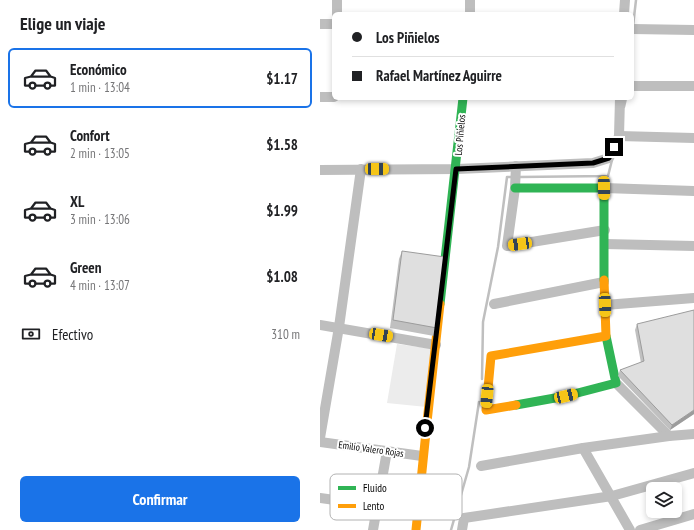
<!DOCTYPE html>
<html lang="es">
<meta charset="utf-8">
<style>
:root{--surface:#fff;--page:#f2f2f2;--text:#202124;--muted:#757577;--line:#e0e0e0;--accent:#1a73e8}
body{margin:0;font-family:"PT Sans Narrow",sans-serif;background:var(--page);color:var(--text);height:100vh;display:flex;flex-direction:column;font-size:15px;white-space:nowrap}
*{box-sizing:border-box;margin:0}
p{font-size:13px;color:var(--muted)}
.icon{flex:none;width:22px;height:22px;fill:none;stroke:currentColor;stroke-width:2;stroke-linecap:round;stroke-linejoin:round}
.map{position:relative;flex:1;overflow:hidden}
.drawer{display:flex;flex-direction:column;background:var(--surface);width:320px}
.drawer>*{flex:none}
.guide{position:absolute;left:12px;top:12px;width:302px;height:88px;border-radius:6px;box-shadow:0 2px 6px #0003;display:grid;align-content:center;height:88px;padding:0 20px;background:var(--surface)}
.fabs{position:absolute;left:326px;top:482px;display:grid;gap:8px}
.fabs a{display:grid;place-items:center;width:36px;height:36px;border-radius:6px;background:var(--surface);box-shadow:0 2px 6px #0003;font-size:20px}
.end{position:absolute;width:18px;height:18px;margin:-9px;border:5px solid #000;background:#fff;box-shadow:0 0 0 2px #fff}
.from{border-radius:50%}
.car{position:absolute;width:12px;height:24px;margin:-12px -6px;border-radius:5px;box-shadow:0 0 3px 1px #0007;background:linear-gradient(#f5c518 24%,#345 0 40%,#f5c518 0 76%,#345 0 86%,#f5c518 0)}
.guide b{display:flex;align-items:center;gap:14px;height:38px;font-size:15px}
.guide b+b{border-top:1px solid var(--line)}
.guide i{width:10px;height:10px;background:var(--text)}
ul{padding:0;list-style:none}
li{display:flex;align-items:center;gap:12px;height:60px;margin:0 8px 6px;padding:0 12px;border:2px solid transparent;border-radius:6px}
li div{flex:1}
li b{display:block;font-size:15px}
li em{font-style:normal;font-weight:600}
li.on{border-color:var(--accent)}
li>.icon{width:36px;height:36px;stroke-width:1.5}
h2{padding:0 20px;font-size:18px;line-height:48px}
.pay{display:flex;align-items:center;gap:10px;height:44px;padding:0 20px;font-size:15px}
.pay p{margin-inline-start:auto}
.cta{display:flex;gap:8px;margin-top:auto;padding:8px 20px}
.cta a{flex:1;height:46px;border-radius:6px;background:var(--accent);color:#fff;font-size:16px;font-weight:600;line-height:46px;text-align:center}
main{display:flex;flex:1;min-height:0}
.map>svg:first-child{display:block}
.green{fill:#ececec}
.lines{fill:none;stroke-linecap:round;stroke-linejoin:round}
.stream{stroke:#bfbfbf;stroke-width:2.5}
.street{stroke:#bebebe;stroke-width:10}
.fast{stroke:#30b455;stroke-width:9}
.slow{stroke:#ff9f0a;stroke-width:9}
.wall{fill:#c0c0c0}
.shaded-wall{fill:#9c9c9c}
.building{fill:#dfdfdf;stroke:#9c9c9c}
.route{stroke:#000;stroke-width:5}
.labels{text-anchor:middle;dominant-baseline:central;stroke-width:4;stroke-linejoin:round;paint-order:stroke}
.street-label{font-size:10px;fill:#000;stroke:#fff}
.key{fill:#fff;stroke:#b2b2b2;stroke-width:1}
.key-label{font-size:11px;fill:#000}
</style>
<main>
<section class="drawer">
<h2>Elige un viaje</h2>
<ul>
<li class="on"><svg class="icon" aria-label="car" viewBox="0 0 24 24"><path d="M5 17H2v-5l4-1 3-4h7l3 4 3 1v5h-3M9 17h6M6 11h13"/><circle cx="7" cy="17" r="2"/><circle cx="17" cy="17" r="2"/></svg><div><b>Económico</b><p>1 min · 13:04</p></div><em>$1.17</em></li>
<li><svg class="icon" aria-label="car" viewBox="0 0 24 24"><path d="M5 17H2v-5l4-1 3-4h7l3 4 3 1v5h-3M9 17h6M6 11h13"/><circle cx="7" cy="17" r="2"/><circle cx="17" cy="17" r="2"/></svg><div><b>Confort</b><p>2 min · 13:05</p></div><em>$1.58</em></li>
<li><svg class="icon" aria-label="car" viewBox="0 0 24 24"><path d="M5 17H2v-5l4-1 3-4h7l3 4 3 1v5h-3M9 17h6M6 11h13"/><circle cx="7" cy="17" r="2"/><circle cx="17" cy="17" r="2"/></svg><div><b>XL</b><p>3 min · 13:06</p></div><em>$1.99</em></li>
<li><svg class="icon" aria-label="car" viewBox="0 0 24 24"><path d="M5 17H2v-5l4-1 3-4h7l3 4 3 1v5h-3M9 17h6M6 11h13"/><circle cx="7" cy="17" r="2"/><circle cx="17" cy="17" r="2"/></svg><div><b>Green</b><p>4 min · 13:07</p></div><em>$1.08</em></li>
</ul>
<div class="pay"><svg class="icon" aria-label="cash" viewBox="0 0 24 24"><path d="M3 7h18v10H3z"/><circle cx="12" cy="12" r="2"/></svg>Efectivo<p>310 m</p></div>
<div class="cta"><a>Confirmar</a></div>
</section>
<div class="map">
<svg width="374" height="530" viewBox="0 0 374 530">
<rect width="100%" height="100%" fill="#fff"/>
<path class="green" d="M 77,344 L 114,349 L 107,407 L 67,403 Z"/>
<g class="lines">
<g class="stream">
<path d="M 313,26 L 316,0"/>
<path d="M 312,43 L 313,31"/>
<path d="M 304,107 L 306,98"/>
<path d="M 199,177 L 288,176 L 292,160"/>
<path d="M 162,379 L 163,322 L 178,247 L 187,177 L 194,177"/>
<path d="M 131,530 L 149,467 L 159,402"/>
</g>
<g class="street">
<path d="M 17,14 L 17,0"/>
<path d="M 150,14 L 150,0"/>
<path d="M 304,14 L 305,0"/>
<path d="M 0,24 L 14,24"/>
<path d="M 312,29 L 374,30"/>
<path d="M 312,86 L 374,86"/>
<path d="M 0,97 L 14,97"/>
<path d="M 299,136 L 374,138"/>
<path d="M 196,166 L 195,188 L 187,246 L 285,230"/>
<path d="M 0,170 L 137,169 L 273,163 L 289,158 L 299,136 L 300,98"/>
<path d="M 284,188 L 374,191"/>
<path d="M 285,244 L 374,246"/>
<path d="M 174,304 L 284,282"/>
<path d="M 285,305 L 374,298"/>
<path d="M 0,325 L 116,345"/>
<path d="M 296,383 L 349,436"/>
<path d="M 0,438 L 19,327 L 41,169"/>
<path d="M 0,442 L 102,456"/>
<path d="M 263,448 L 349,436 L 374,434"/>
<path d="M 161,466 L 263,448 L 310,530"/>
<path d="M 0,498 L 58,506"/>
<path d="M 53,530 L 67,451"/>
<path d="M 142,530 L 144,518 L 292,496 L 374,473"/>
<path d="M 320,530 L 374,514"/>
</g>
<g class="fast">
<path d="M 195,188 L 284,188 L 284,280"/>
<path d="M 120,304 L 143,98"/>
<path d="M 196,405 L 246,396 L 296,383 L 286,336"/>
</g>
<g class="slow">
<path d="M 196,405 L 166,410 L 171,356 L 286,336 L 284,280"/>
<path d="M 96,530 L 107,422 L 120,304"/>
</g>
</g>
<g class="wall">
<path d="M 82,251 L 117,328 L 114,336 L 70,328 L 79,259 Z"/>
<path d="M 317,324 L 374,414 L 350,430 L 298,376 L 300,370 L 321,363 L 315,330 Z"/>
</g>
<path class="shaded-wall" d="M 374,410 L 374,414 L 350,430 L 352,425 Z"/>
<g class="building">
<path d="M 82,251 L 125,257 L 117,328 L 73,320 Z"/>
<path d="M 374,310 L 374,410 L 352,425 L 300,370 L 324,361 L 317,324 Z"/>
</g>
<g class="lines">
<path class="route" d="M 105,428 L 136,169 L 273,163 L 289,158 L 294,147"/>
</g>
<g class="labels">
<g class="street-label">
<text transform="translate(140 135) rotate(-85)">Los Piñielos</text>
<text transform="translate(51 449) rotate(8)">Emilio Valero Rojas</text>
</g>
</g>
<rect x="10" y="474" width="132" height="46" rx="6" class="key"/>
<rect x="18" y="486" width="18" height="4" fill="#30b455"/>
<rect x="18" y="504" width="18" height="4" fill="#ff9f0a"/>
<g class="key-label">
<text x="43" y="492">Fluido</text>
<text x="43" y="510">Lento</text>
</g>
</svg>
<div class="fabs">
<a><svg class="icon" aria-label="layers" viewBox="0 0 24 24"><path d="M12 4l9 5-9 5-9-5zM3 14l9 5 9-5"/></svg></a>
</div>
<i class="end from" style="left:105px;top:428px"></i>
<i class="end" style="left:294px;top:147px"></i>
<i class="car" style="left:57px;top:169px;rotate:90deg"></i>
<i class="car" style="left:284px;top:188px;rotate:179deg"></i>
<i class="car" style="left:200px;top:244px;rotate:262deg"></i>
<i class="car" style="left:285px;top:305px;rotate:178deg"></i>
<i class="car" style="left:61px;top:335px;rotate:100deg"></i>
<i class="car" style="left:167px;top:396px;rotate:185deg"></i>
<i class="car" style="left:246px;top:396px;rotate:77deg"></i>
<div class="guide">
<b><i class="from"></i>Los Piñielos</b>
<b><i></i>Rafael Martínez Aguirre</b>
</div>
</div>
</main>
